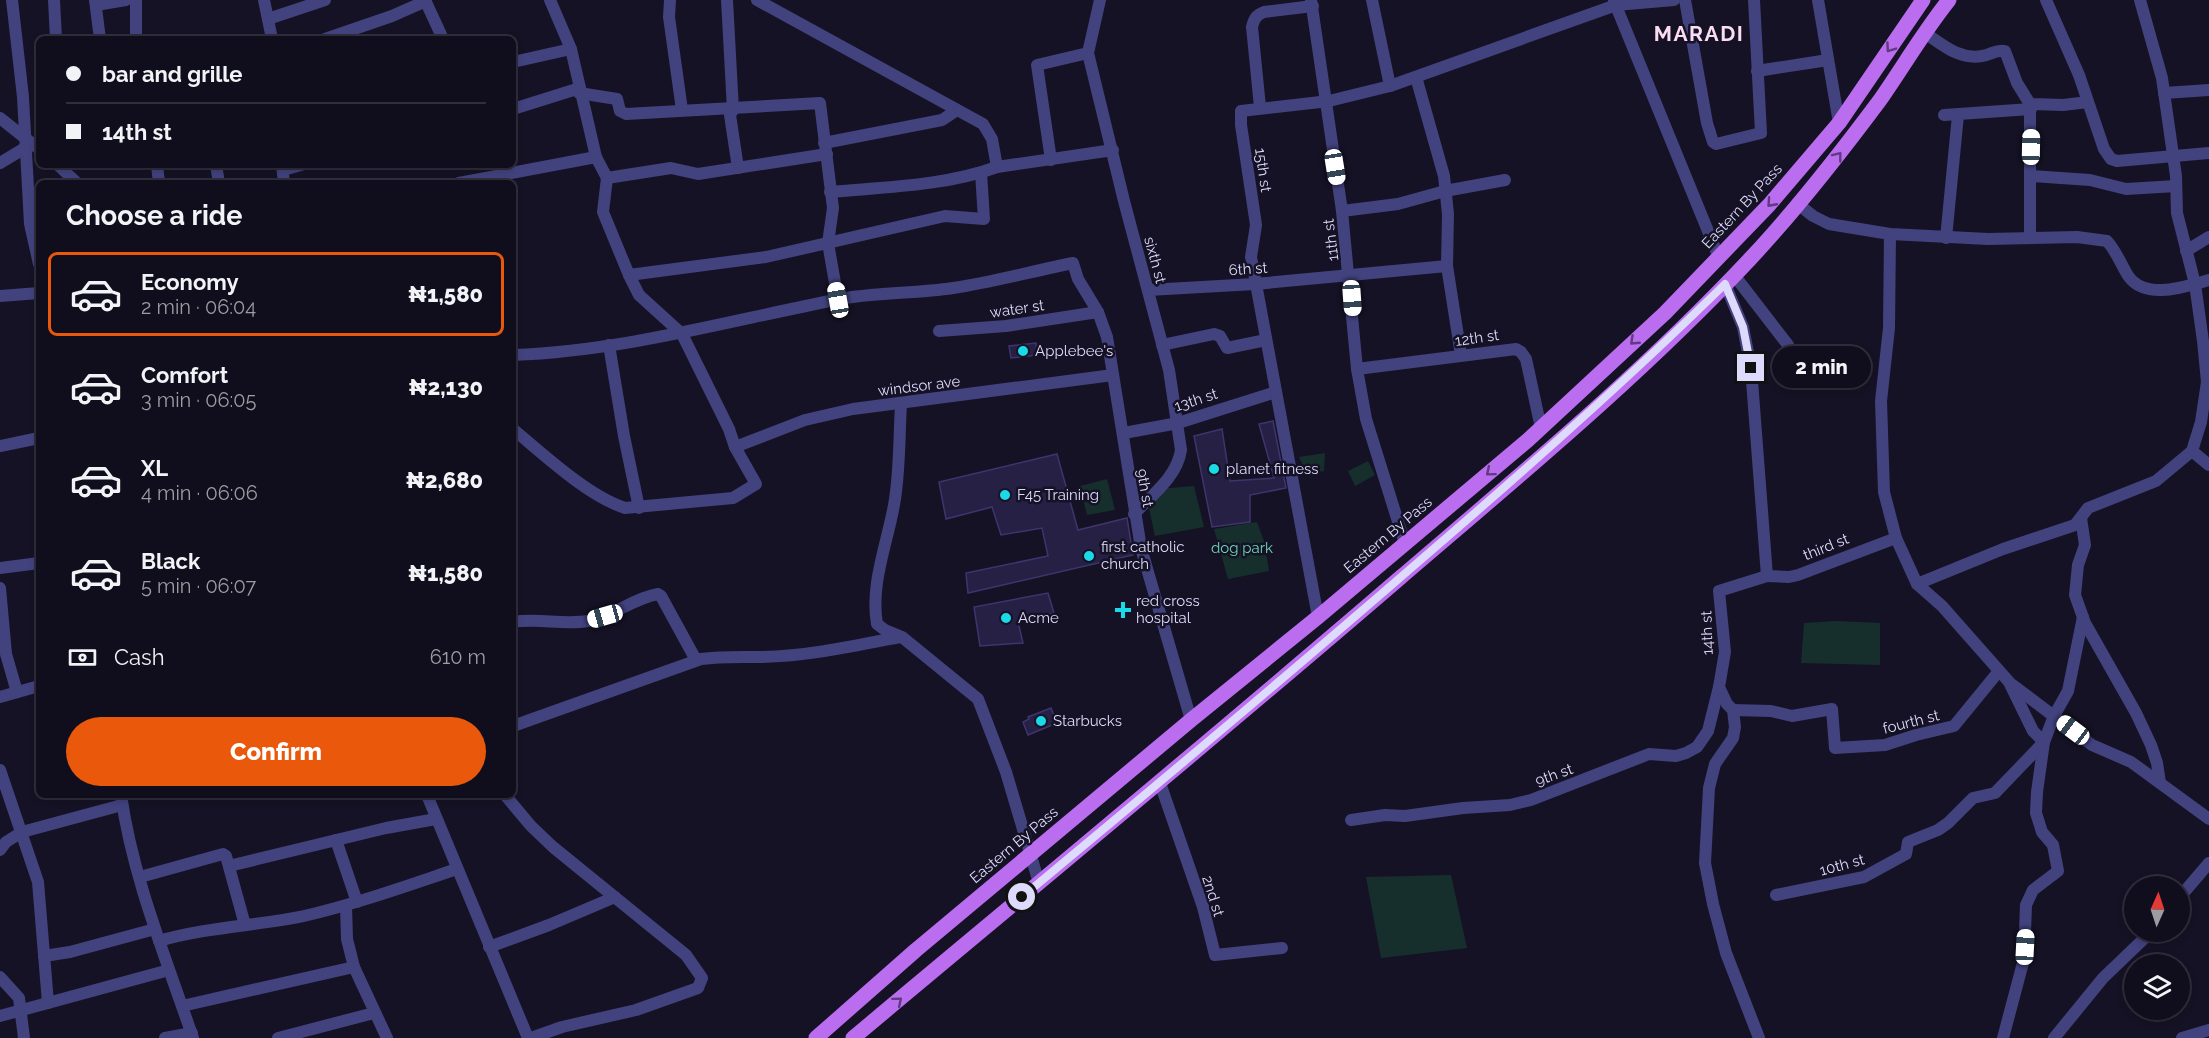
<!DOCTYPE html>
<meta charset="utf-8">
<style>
:root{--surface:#100e1c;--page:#1e1c29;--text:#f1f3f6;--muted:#9c9ca3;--line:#302e3b;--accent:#ea580c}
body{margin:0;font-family:Raleway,sans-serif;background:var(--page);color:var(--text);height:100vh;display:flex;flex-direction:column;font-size:22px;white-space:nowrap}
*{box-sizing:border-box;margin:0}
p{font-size:20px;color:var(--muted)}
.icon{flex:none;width:33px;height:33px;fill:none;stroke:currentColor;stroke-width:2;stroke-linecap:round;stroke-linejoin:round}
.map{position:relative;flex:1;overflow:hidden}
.details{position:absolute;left:36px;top:180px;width:480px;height:618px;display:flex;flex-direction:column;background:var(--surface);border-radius:9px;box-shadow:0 3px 9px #0003,0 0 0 2px var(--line)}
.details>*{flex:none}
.hud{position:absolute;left:36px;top:36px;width:480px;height:132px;border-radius:9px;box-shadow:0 3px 9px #0003,0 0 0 2px var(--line);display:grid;align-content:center;height:132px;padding:0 30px;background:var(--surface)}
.needle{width:39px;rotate:3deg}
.buttons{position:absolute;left:2124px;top:876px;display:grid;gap:12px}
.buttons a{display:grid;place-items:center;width:66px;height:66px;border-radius:50%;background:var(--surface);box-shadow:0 3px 9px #0003,0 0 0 2px var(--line);font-size:30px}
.end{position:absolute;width:27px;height:27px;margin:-14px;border:8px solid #dddafb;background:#111;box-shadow:0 0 0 3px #111}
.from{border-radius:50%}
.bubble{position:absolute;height:42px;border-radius:21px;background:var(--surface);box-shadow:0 3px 9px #0003,0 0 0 2px var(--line);font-size:20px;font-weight:800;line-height:42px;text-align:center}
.car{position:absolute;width:18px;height:36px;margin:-18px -9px;border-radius:8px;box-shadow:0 0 4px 2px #0007;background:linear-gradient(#fff 24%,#345 0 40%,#fff 0 76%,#345 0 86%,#fff 0)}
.hud b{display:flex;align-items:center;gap:21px;height:57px;font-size:22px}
.hud b+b{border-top:2px solid var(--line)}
.hud i{width:15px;height:15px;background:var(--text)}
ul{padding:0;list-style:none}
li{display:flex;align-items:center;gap:18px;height:84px;margin:0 12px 9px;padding:0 18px;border:3px solid transparent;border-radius:9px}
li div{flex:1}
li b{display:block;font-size:22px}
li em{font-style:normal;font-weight:800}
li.selected{border-color:var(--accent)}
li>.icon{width:54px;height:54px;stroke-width:1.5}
h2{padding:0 30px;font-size:27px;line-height:72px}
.pay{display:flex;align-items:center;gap:15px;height:66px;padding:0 30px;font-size:22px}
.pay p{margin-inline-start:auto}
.action{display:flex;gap:12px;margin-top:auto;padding:12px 30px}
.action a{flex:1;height:69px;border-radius:36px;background:var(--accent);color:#fff;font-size:24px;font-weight:800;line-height:69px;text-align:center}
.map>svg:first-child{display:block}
.green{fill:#162f2d}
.building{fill:#262044;stroke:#3e356e;stroke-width:1.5}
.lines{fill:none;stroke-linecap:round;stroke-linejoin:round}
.minor{stroke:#42427f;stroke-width:12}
.major{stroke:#ba6def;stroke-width:15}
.oneway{stroke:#5f3b80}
.route{stroke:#dddafb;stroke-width:8}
.poi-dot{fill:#1bdae7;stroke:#151225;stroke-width:2}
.labels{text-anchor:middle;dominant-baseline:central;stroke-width:5;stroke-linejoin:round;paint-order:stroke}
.street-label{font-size:15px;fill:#dddafb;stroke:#151225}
.poi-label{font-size:15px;fill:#dddafb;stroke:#151225;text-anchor:start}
.park-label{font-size:15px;fill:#6dd4b6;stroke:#151225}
.district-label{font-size:21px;font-weight:bold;letter-spacing:1.5px;fill:#fbdcf1;stroke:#151225}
</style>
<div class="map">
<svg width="2209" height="1038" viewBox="0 0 2209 1038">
<rect width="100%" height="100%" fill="#151225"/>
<g class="green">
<path d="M 1325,453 L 1324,471 L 1307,475 L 1299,457 Z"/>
<path d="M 1368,461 L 1375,475 L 1355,486 L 1348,471 Z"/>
<path d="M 1107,479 L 1115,510 L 1087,515 L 1080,486 Z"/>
<path d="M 1194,486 L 1204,527 L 1155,536 L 1145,490 Z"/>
<path d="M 1257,522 L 1264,541 L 1269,571 L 1228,579 L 1214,529 Z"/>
<path d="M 1835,621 L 1880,623 L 1880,665 L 1801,663 L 1804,623 Z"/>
<path d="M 1451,875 L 1467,948 L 1381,958 L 1366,877 Z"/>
</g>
<g class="building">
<path d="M 1036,343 L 1037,355 L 1011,358 L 1009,346 Z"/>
<path d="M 1273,421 L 1286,488 L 1250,495 L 1250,522 L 1212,527 L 1194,436 L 1222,429 L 1230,481 L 1274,478 L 1259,424 Z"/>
<path d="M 1057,454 L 1078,530 L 1127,518 L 1133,555 L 968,593 L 966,573 L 1048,556 L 1042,528 L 1001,535 L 992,507 L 946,519 L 939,482 Z"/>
<path d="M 1048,593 L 1054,613 L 1018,622 L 1023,643 L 980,646 L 974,607 Z"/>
<path d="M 1051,708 L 1057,723 L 1028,735 L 1023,722 L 1029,719 L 1028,717 Z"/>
</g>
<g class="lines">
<g class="minor">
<path d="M 12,0 L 23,97 L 30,224 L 39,264"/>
<path d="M 54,0 L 56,39"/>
<path d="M 95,0 L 100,39"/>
<path d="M 136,0 L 136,39"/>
<path d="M 264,0 L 272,39"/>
<path d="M 425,0 L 443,39"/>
<path d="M 670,0 L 669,17 L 682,110"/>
<path d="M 727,0 L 733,110 L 730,115 L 738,168"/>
<path d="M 757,0 L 983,124 L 992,139 L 997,167"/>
<path d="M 1100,0 L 1088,53 L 1124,201 L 1169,370 L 1181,450 C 1177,477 1152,495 1134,514"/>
<path d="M 1311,0 L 1342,211 L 1357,369 L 1366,419 L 1405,544"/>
<path d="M 1372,0 L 1390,86"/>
<path d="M 1685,0 L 1707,123 L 1713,142 L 1716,144 L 1761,133 L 1754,0"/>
<path d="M 1818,0 L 1839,123"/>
<path d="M 2046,0 L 2079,75 L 2104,149 L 2111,159 L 2117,161 L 2209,153"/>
<path d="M 1614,1 L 1719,258"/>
<path d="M 96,5 L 126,0"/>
<path d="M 268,19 L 325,0"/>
<path d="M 1925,33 C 1943,45 1959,60 1982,56 C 1991,55 1996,49 2005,51 L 2017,83 L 2030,104 L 2063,105 L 2088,102"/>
<path d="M 325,39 L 392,16 L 426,1"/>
<path d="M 513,62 L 571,49"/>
<path d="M 1757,71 L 1828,60"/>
<path d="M 1416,77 L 1444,176 L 1448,214 L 1447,266 L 1461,355"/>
<path d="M 579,93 L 617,99 L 620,111 L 626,114 L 820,103 L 833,208 L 828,243 L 838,300"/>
<path d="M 2164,93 L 2209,90"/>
<path d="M 1260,107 L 1252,27 C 1254,19 1256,15 1264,12 L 1313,6"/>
<path d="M 513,109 L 580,88"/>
<path d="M 1944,115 L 2031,109"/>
<path d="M 0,118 L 39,149"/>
<path d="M 824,143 L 942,120 L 957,110"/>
<path d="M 1051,160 L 1037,65 L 1088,53"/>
<path d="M 0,163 L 25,148"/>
<path d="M 58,165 L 77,183"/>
<path d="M 157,165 L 159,183"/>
<path d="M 216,165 L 219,183"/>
<path d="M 282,165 L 284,183"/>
<path d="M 283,170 L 301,165"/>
<path d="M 2031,176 L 2090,180 L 2126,189 L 2176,186"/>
<path d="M 607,178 L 671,168 L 698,174 L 827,154"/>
<path d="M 459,183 L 596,157"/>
<path d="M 830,192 C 885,187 945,186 997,167 L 1113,150"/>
<path d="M 1798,204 L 1813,216 L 1829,224 L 1890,234 L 1988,239 L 2077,237 L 2107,241 C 2117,252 2121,265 2129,277 C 2146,300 2186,287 2209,280"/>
<path d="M 1342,211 L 1398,204 L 1445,191 L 1505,180"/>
<path d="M 1890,234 L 1889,328 L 1881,401 L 1884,492 L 1896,538 L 1917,584 L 1942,606 L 2010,683 L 2092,745 L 2131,762 L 2209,819"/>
<path d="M 1946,238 L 1958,115"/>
<path d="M 2030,238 L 2030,104"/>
<path d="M 2186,251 L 2209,237"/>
<path d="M 629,275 L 766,257 L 945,216 L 984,219 L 981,173"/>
<path d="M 1734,275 L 1788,345 L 1794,368"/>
<path d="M 1725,284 L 1743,327 L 1751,368 L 1767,576 L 1719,591 L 1725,652 L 1719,687 L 1727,704 L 1733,710 L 1735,727 L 1733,738 L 1715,764 L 1709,788 L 1705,863 L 1713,904 L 1726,953 L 1759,1038"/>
<path d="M 1148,290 L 1255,284 L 1447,266"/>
<path d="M 0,296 L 39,293"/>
<path d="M 939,331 L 1006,326 L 1098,312"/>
<path d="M 609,345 L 624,436 L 639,508"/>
<path d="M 1162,345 L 1214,334 L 1220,336 L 1227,348 L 1266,340"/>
<path d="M 513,355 C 623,351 728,321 835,300 C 874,292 914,294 953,288 C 993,282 1033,271 1073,263 L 1078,279 L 1098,312 L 1107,337 L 1141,548 L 1191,720"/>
<path d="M 1357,369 L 1516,349 L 1521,352 L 1526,359 L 1541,428"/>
<path d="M 901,404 C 899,437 900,473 894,505 C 887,544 870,585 877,624 L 885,630 L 902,637 L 978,699 L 1006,772 L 1039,883"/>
<path d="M 513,429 C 544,455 588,496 625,508 L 733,498 L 756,484 L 735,447 L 729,429 L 682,334 L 639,295 L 629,275 L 603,212 L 607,178 L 596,157 L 571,49 L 550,0"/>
<path d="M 1124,433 L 1178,423 L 1276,392"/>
<path d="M 0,446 L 39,438"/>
<path d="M 735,447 L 805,420 L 853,409 L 1113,375"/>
<path d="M 2192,451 L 2209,465"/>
<path d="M 2081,518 L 2085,545 L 2078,565 L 2075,595 L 2085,623 L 2136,713 L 2151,745 L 2157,763 L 2160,783"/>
<path d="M 0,568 L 39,563"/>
<path d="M 1767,576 L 1789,577 L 1798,575 L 1896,538"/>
<path d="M 1917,584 L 2003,549 L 2075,525 L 2088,508 L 2156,481 L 2192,451 L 2201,422 L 2207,382 L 2203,341 L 2195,284 L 2177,213 L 2176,176 L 2162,78 L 2140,0"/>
<path d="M 0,588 L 6,654 L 17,692"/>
<path d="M 1318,617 L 1251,257 L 1256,225 L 1241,125 L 1241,111 L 1329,101 L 1390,86 L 1616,5 L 1674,0"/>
<path d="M 513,622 C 538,618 563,625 588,621 C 613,617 633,598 658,594 L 661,596 L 696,660"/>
<path d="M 2010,684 L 2033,731 L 2044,742"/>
<path d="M 0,697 L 39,686"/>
<path d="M 1733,710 L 1771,711 L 1792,716 L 1832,709 L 1835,748 L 1885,745 L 1916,735 L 1954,726 L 1999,671"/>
<path d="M 513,726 L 701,659 C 722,656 741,657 762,657 C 808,656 854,646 900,637"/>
<path d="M 0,770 L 38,882 L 48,1003"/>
<path d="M 1160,783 L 1203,907 L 1215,955 L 1282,948"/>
<path d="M 121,795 C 133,879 166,958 193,1038"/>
<path d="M 427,795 L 528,1038"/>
<path d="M 505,795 L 531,826 L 553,847 L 686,955 L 702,978 L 698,988 L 636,1010 L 562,1027 L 531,1038"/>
<path d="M 1351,820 L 1385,815 L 1405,816 L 1463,808 L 1510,805 L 1531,800 L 1649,754 L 1676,756 L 1686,753 L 1697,747 L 1708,731 L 1719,687"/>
<path d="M 336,840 L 357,902"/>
<path d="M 0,850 L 6,842 L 22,832 L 122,805"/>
<path d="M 229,866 L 386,828 L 436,819"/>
<path d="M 140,877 L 223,854 L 226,856 L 245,925"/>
<path d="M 1776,895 L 1864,877 L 1906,854 L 1908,842 L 1938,830 L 1948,823 L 1973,798 L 1995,793 L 2044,742"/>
<path d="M 2180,897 L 2209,863"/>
<path d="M 346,906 L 347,939 L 354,967 L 387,1038"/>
<path d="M 159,941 C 207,927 256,926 304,916 C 356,904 406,886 457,869"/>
<path d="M 489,947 L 549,925 L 615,897"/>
<path d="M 44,956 L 70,952 L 155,929"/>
<path d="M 0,977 L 19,998 L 24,1038"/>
<path d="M 182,1006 L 354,967"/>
<path d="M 0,1016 L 169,970"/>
<path d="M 165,1038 L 192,1033"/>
<path d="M 278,1038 L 374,1013"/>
<path d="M 2003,1038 L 2024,959 L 2026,905 L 2033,890 L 2058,871 L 2053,845 L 2042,832 L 2036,813 L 2037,792 L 2044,742 L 2054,716 L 2068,691 L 2083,617"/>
<path d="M 2054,1038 L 2103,978 L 2151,932"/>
<path d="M 2182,1038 L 2209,1030"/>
</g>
<g class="major">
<path d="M 816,1038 L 916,950 L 1191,720 L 1318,617 L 1528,440 L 1665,313 L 1769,205 L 1839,123 L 1923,0"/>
<path d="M 853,1038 C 1036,885 1220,733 1401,577 C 1520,475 1642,374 1750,259 C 1797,209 1839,155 1880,100 C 1903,67 1924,31 1949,0"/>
</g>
</g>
<defs><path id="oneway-chevron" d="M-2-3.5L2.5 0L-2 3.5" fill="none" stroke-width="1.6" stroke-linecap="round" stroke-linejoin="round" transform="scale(1.5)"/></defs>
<g class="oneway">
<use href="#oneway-chevron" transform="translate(1890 48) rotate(125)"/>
<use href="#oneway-chevron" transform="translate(1838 156) rotate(-52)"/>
<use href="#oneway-chevron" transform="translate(1771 203) rotate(132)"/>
<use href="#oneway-chevron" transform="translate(1634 341) rotate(137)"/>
<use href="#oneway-chevron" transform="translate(1490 472) rotate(140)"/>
<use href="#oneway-chevron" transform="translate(898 1001) rotate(-40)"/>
</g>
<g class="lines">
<path class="route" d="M 1022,897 C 1152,789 1281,681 1409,570 C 1517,477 1623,384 1725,284 L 1743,327 L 1751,368"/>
</g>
<g class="poi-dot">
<circle cx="1023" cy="351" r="6"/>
<circle cx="1214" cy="469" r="6"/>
<circle cx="1005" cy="495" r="6"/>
<circle cx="1089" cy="556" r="6"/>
<path d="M1120 601h6v6h6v6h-6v6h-6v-6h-6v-6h6z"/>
<circle cx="1006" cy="618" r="6"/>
<circle cx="1041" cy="721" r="6"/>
</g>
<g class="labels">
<g class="street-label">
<text transform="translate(1263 170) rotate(82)">15th st</text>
<text transform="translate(1742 206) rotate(-47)">Eastern By Pass</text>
<text transform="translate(1331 240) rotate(-97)">11th st</text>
<text transform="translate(1155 260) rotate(75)">sixth st</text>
<text transform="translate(1248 269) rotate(-4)">6th st</text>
<text transform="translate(1017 309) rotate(-8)">water st</text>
<text transform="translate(1477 338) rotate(-8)">12th st</text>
<text transform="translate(919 386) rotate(-7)">windsor ave</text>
<text transform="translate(1196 400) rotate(-18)">13th st</text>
<text transform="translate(1145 488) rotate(80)">9th st</text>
<text transform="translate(1388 535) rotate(-40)">Eastern By Pass</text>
<text transform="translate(1826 547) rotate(-22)">third st</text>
<text transform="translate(1707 633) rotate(-92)">14th st</text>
<text transform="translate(1911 722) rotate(-14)">fourth st</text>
<text transform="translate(1554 775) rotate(-20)">9th st</text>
<text transform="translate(1014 845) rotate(-40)">Eastern By Pass</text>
<text transform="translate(1842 865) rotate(-15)">10th st</text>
<text transform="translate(1213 896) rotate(73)">2nd st</text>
</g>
<g class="poi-label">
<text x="1035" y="351">Applebee's</text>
<text x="1226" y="469">planet fitness</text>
<text x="1017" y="495">F45 Training</text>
<text x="1101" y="547">first catholic<tspan x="1101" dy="17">church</tspan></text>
<text x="1136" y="601">red cross<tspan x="1136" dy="17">hospital</tspan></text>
<text x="1018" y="618">Acme</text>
<text x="1053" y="721">Starbucks</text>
</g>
<g class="park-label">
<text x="1242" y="548">dog park</text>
</g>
<g class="district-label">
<text x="1699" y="33">MARADI</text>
</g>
</g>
</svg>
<div class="buttons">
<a><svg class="needle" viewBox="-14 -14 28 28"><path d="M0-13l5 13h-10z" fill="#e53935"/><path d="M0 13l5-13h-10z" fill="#9c9ca3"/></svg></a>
<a><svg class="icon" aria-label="layers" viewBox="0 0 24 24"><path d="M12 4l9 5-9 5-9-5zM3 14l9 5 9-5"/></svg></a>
</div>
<i class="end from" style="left:1022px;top:897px"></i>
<i class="end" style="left:1751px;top:368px"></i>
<div class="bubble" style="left:1772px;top:346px;width:99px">2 min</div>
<i class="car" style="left:2031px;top:147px;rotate:1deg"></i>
<i class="car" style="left:1335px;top:167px;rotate:171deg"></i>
<i class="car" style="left:1352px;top:298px;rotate:176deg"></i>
<i class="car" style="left:838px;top:300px;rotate:350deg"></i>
<i class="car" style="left:605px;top:616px;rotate:254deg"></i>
<i class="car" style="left:2073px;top:730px;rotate:307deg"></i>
<i class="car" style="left:2025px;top:947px;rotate:3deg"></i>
<div class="hud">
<b><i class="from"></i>bar and grille</b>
<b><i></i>14th st</b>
</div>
<section class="details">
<h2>Choose a ride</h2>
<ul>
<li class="selected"><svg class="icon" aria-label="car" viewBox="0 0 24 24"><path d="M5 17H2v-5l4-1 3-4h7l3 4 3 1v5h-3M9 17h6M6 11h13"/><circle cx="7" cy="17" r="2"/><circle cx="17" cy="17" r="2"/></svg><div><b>Economy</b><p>2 min · 06:04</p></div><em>₦1,580</em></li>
<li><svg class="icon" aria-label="car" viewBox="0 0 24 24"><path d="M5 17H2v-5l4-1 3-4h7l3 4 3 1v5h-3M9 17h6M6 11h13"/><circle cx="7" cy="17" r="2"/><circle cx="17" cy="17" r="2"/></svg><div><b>Comfort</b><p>3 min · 06:05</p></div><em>₦2,130</em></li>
<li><svg class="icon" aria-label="car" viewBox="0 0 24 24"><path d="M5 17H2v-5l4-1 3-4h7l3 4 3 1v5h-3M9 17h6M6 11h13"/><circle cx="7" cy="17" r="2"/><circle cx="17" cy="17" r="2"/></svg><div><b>XL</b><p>4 min · 06:06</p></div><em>₦2,680</em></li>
<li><svg class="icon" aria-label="car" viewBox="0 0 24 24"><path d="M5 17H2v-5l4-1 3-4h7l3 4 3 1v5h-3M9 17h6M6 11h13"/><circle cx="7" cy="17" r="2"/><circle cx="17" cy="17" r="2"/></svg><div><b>Black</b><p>5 min · 06:07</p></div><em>₦1,580</em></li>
</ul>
<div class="pay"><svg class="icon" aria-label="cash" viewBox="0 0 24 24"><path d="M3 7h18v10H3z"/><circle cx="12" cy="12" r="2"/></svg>Cash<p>610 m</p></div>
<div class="action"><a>Confirm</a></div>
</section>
</div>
